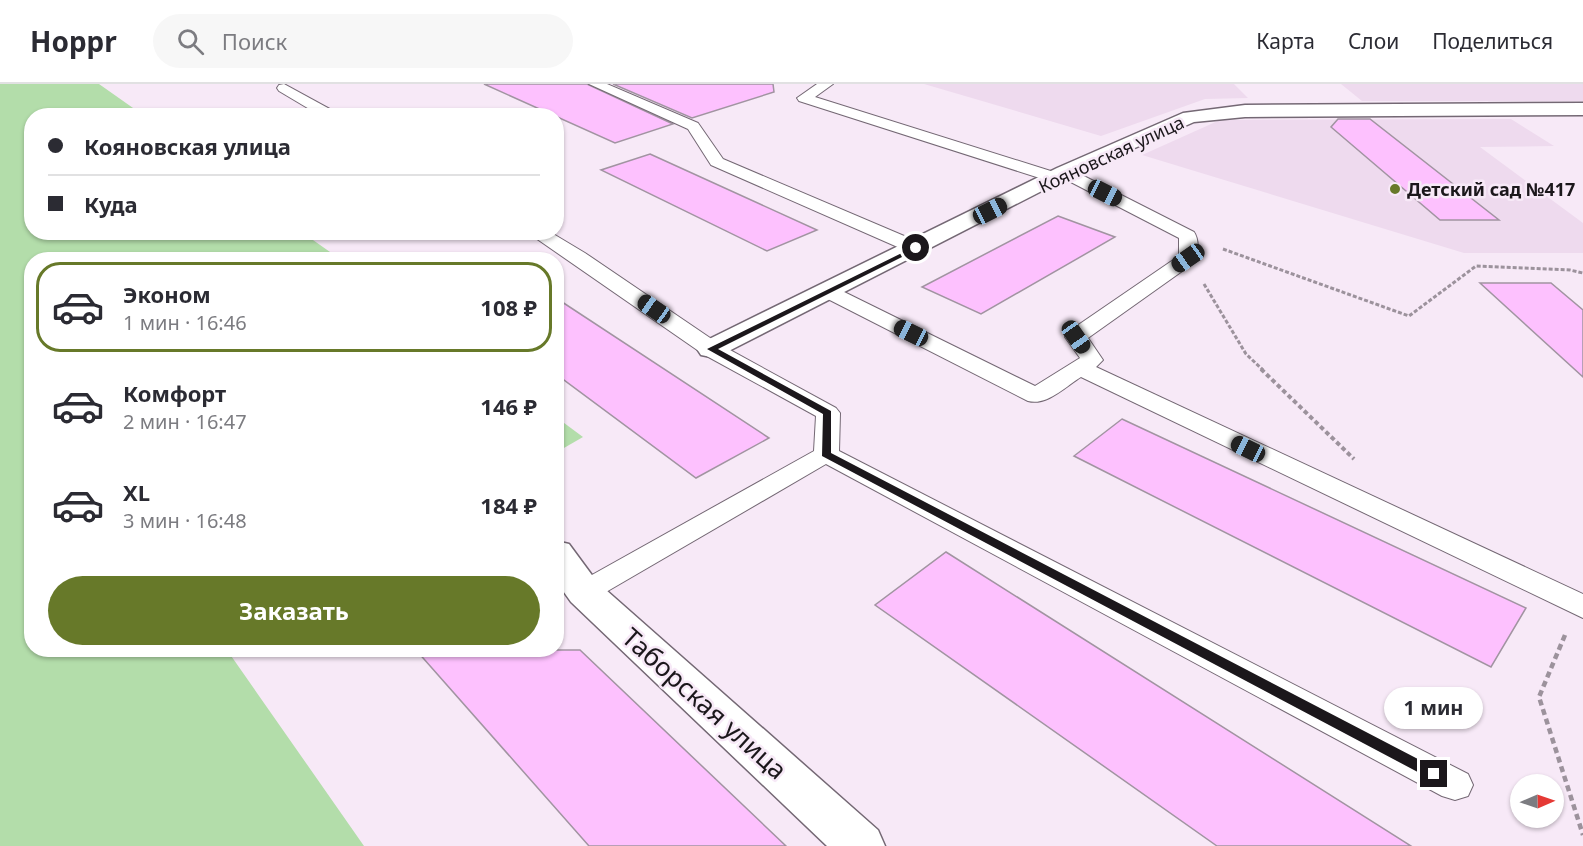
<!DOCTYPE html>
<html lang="ru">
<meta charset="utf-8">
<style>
:root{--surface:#fff;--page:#f7f7f7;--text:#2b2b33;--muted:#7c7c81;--line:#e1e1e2;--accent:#677929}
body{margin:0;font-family:"Noto Sans",sans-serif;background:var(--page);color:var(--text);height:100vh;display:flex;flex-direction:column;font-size:22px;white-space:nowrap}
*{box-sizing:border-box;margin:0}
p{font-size:20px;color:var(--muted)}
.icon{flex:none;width:33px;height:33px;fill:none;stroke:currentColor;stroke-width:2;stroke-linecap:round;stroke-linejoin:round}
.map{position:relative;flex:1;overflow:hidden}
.details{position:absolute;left:24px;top:168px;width:540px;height:405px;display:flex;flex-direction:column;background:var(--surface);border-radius:24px;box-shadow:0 2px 4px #0004}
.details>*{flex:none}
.guide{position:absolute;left:24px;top:24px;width:540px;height:132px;border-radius:24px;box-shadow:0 2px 4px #0004;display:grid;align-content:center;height:132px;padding:0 24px;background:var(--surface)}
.needle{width:39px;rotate:88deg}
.tools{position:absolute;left:1510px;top:690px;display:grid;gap:12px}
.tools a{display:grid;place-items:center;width:54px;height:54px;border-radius:50%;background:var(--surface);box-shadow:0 2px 4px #0004;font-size:30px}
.end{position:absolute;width:27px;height:27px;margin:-14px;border:8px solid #1b171b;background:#fff;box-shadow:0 0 0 3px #fff}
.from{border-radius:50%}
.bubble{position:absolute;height:42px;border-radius:21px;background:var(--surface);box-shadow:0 2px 4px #0004;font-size:20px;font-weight:700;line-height:42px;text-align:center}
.car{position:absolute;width:18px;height:36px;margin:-18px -9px;border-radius:8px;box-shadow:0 0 4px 2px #0007;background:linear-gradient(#222 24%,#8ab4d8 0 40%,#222 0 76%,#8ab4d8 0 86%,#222 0)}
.guide b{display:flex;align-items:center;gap:21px;height:57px;font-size:22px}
.guide b+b{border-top:2px solid var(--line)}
.guide i{width:15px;height:15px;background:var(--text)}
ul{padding:10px 0 0;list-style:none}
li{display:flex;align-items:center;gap:18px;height:90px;margin:0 12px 9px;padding:0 12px;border:3px solid transparent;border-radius:24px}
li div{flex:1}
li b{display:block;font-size:22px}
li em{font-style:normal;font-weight:700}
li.selected{border-color:var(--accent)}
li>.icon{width:54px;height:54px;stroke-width:1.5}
.button{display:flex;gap:12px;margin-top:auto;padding:12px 24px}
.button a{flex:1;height:69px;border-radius:36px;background:var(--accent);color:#fff;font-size:24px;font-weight:700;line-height:69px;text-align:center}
header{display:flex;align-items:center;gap:36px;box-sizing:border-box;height:84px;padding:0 30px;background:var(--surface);border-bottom:2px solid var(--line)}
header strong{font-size:28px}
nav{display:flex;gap:33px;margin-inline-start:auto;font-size:21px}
.search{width:420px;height:54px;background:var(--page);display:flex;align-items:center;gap:15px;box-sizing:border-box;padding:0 21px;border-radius:33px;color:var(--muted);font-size:22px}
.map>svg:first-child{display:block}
.built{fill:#eedaee}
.green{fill:#b3ddaa}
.building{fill:#fdc1fe;stroke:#a194a1;stroke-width:1.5}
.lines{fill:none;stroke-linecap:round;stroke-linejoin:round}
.service-casing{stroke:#746874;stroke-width:2}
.minor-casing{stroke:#746874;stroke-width:3}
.path-far2{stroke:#9c929c;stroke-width:3;stroke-dasharray:4 2;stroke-linecap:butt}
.path-far1{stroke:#9c929c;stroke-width:4;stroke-dasharray:4.5 3;stroke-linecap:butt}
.path{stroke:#9c929c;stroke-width:4.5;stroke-dasharray:6 4;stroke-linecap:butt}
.service{fill:#fff;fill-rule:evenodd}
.minor{fill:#fff;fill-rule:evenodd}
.route{fill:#1b171b}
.poi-dot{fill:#677929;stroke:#f7e9f7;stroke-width:2}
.labels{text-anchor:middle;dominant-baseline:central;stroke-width:5;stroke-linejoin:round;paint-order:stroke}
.far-street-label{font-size:18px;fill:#1b171b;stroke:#f7e9f7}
.far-poi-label{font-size:18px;font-weight:bold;fill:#1b171b;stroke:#f7e9f7;text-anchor:start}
.near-street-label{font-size:26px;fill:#1b171b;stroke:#f7e9f7}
</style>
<header>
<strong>Hoppr</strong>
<div class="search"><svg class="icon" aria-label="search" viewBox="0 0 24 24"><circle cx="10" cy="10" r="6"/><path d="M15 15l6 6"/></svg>Поиск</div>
<nav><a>Карта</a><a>Слои</a><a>Поделиться</a></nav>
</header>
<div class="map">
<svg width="1583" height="762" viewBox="0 0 1583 762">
<rect width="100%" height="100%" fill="#f7e9f7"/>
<g class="built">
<path d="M 924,0 L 1234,0 L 1248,14 L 1205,15 L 1101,52 Z"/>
<path d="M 1341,0 L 1583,0 L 1583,17 L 1362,17 Z"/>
<path d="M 1511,35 L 1554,62 L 1480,63 L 1583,139 L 1583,169 L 1464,169 L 1142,71 L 1220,36 Z"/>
</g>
<g class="green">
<path d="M 0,0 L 99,0 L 143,31 L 32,32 L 32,148 L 303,149 L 340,175 L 32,176 L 32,566 L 227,566 L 364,762 L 0,762 Z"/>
<path d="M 556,333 L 583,353 L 557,368 L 556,368 Z"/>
</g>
<g class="building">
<path d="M 484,0 L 587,0 L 673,40 L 615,59 Z"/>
<path d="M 613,0 L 773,0 L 774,8 L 692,34 Z"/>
<path d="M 1338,35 L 1370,35 L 1499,136 L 1440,136 L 1331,43 Z"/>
<path d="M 650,70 L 817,146 L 767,167 L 601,86 Z"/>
<path d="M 1058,132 L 1115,153 L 981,230 L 922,203 Z"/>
<path d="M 1480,199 L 1551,199 L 1583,226 L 1583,293 Z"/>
<path d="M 556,214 L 769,354 L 696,394 L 556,290 Z"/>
<path d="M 1122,335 L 1526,524 L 1491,583 L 1074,372 Z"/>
<path d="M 946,468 L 1411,762 L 1217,762 L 875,521 Z"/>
<path d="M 416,566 L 580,566 L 786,762 L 589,762 Z"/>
</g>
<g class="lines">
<g class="service-casing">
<g id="service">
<path d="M 284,0 L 337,29 L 339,32 L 321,32 L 279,7 L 277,4 L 279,1 Z"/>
<path d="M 589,0 L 607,0 L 698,39 L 723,75 L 923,160 L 925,164 L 923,168 L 909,168 L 711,81 L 688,45 Z"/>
<path d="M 817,0 L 833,0 L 815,13 L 1057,89 L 1058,85 L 1070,85 L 1194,148 C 1199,155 1199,171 1195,178 L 1088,254 L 1103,276 L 1096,283 L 1583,510 L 1583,534 L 1081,293 C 1065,303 1047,322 1028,317 L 820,211 L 817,207 L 820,203 L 834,203 L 1035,302 L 1080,274 L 1065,253 L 1068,248 L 1179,172 L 1179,154 L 1063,94 L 1055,99 L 1049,97 L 799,17 L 797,14 Z"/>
<path d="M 527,148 L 550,148 L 585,169 L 719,260 L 836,324 L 840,329 L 839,367 L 1468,690 L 1473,701 L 1468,712 L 1455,716 L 1442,712 L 826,380 L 594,515 L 584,519 L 574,515 L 569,508 L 574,501 L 814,367 L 816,332 L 703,270 Z"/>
</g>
</g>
<g class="minor-casing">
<g id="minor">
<path d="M 1583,19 L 1583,31 L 1245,33 L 1194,38 L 1071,92 L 721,271 L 711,273 L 701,271 L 697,265 L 701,259 L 1057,84 L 1183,29 L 1245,21 Z"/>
<path d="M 556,457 L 569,460 L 597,498 L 878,746 L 885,762 L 827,762 L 571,518 L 556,497 Z"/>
</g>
</g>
<g class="path-far2">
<path d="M 1223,165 L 1409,232 L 1476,182 L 1570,186 L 1583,189"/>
<path d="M 1204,200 L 1246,270 L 1263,286"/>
</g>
<path class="path-far1" d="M 1261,285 L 1354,375"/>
<path class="path" d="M 1565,551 L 1539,613 L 1583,751"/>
<use href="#service" class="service"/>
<use href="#minor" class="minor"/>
</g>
<path class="route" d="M 914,163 L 920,164 L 718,265 L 831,327 L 831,369 L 1439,686 L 1441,690 L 1439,694 L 1429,694 L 822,372 L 823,330 L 707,265 Z"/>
<circle class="poi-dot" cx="1395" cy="105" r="6"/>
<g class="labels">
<g class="far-street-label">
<text transform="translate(1111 70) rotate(-25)">Кояновская улица</text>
</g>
<g class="far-poi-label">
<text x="1407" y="105">Детский сад №417</text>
</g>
<g class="near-street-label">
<text transform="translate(705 619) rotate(42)">Таборская улица</text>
</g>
</g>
</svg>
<div class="tools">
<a><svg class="needle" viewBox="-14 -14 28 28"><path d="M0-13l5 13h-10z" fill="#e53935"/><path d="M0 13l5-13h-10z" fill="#7c7c81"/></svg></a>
</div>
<i class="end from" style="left:916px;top:164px"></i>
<i class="end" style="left:1434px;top:690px"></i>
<div class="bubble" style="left:1384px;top:603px;width:99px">1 мин</div>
<i class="car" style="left:1105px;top:109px;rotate:117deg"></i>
<i class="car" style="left:990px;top:127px;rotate:63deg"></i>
<i class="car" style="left:1188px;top:174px;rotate:235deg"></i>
<i class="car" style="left:654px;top:225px;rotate:305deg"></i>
<i class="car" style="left:911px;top:249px;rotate:296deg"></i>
<i class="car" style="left:1076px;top:253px;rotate:145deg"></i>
<i class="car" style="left:1248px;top:365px;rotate:296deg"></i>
<div class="guide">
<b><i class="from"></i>Кояновская улица</b>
<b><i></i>Куда</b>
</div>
<section class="details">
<ul>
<li class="selected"><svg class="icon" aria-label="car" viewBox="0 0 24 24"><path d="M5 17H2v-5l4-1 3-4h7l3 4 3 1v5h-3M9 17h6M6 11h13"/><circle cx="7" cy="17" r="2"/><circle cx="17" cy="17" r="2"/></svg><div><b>Эконом</b><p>1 мин · 16:46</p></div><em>108 ₽</em></li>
<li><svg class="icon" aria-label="car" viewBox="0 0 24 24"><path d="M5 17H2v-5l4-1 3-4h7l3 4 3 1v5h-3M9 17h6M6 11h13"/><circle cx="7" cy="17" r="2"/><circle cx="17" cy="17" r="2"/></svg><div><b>Комфорт</b><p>2 мин · 16:47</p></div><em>146 ₽</em></li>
<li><svg class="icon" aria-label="car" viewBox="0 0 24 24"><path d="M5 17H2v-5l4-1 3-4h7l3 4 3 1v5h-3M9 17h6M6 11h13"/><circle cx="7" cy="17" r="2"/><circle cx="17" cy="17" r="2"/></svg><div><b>XL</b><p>3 мин · 16:48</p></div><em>184 ₽</em></li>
</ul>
<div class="button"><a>Заказать</a></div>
</section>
</div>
